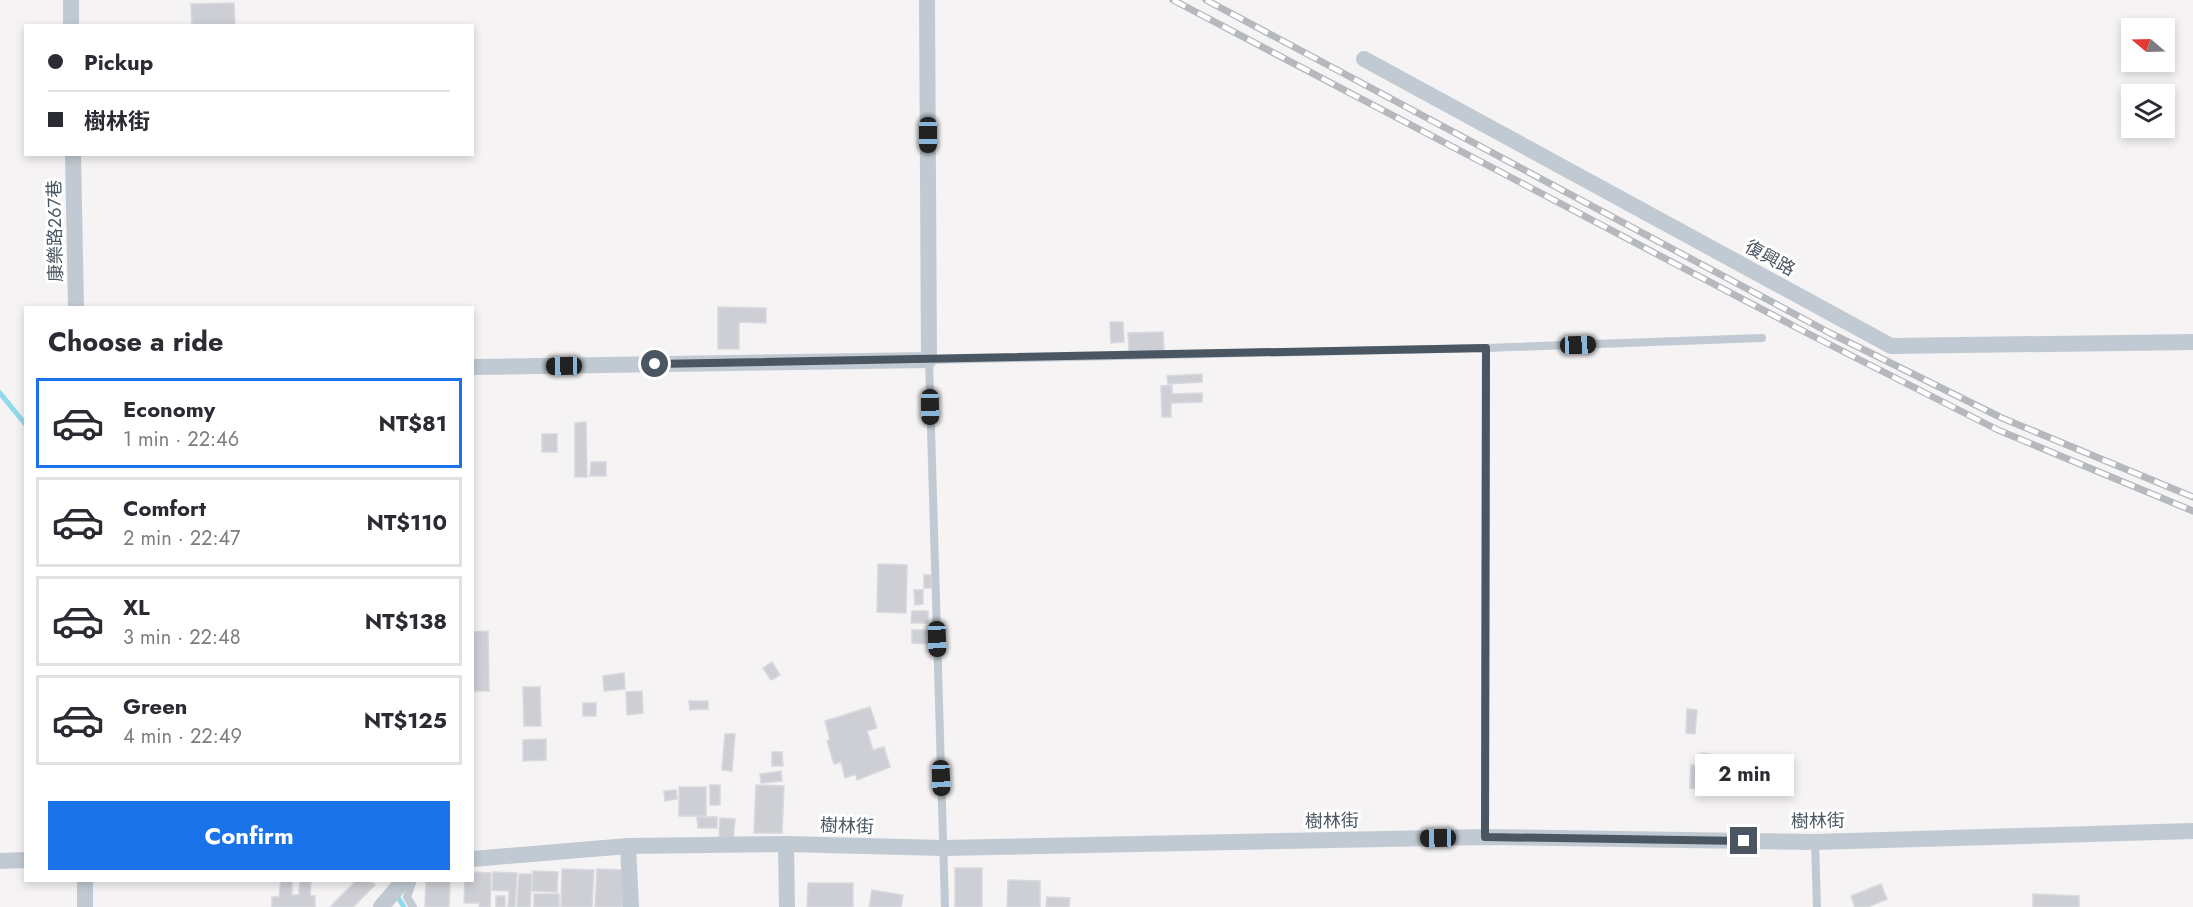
<!DOCTYPE html>
<meta charset="utf-8">
<style>
:root{--surface:#fff;--page:#f7f7f7;--text:#2b2b33;--muted:#7c7c81;--line:#e1e1e2;--accent:#1a73e8}
body{margin:0;font-family:Jost,"Noto Sans TC",sans-serif;background:var(--page);color:var(--text);height:100vh;display:flex;flex-direction:column;font-size:22px;white-space:nowrap}
*{box-sizing:border-box;margin:0}
p{font-size:20px;color:var(--muted)}
.icon{flex:none;width:33px;height:33px;fill:none;stroke:currentColor;stroke-width:2;stroke-linecap:round;stroke-linejoin:round}
.map{position:relative;flex:1;overflow:hidden}
.panel{position:absolute;left:24px;top:306px;width:450px;height:576px;display:flex;flex-direction:column;background:var(--surface);border-radius:0px;box-shadow:0 3px 9px #0003}
.panel>*{flex:none}
.guide{position:absolute;left:24px;top:24px;width:450px;height:132px;border-radius:0px;box-shadow:0 3px 9px #0003;display:grid;align-content:center;height:132px;padding:0 24px;background:var(--surface)}
.needle{width:39px;rotate:289deg}
.tools{position:absolute;left:2121px;top:18px;display:grid;gap:12px}
.tools a{display:grid;place-items:center;width:54px;height:54px;border-radius:0px;background:var(--surface);box-shadow:0 3px 9px #0003;font-size:30px}
.end{position:absolute;width:27px;height:27px;margin:-14px;border:8px solid #4a5661;background:#fff;box-shadow:0 0 0 3px #fff}
.from{border-radius:50%}
.bubble{position:absolute;height:42px;border-radius:0px;background:var(--surface);box-shadow:0 3px 9px #0003;font-size:20px;font-weight:700;line-height:42px;text-align:center}
.car{position:absolute;width:18px;height:36px;margin:-18px -9px;border-radius:8px;box-shadow:0 0 4px 2px #0007;background:linear-gradient(#222 24%,#8ab4d8 0 40%,#222 0 76%,#8ab4d8 0 86%,#222 0)}
.guide b{display:flex;align-items:center;gap:21px;height:57px;font-size:22px}
.guide b+b{border-top:2px solid var(--line)}
.guide i{width:15px;height:15px;background:var(--text)}
ul{padding:0;list-style:none}
li{display:flex;align-items:center;gap:18px;height:90px;margin:0 12px 9px;padding:0 12px;border:3px solid var(--line);border-radius:0px}
li div{flex:1}
li b{display:block;font-size:22px}
li em{font-style:normal;font-weight:700}
li.on{border-color:var(--accent)}
li>.icon{width:54px;height:54px;stroke-width:1.5}
h2{padding:0 24px;font-size:27px;line-height:72px}
.action{display:flex;gap:12px;margin-top:auto;padding:12px 24px}
.action a{flex:1;height:69px;border-radius:0px;background:var(--accent);color:#fff;font-size:24px;font-weight:700;line-height:69px;text-align:center}
.map>svg:first-child{display:block}
.lines{fill:none;stroke-linecap:round;stroke-linejoin:round}
.stream{stroke:#90daee;stroke-width:5}
.building{fill:#cdcfd5;stroke:#d7d9de;stroke-width:1.5}
.service{stroke:#c1cad2;stroke-width:8}
.minor{stroke:#c1cad2;stroke-width:16}
.rail-casing{stroke:#b5b8bd;stroke-width:7}
.rail{stroke:#fff;stroke-width:4.5;stroke-dasharray:14;stroke-linecap:butt}
.route{stroke:#4a5661;stroke-width:8}
.labels{text-anchor:middle;dominant-baseline:central;stroke-width:6;stroke-linejoin:round;paint-order:stroke}
.street-label{font-size:18px;fill:#4a5661;stroke:#fff}
</style>
<div class="map">
<svg width="2193" height="907" viewBox="0 0 2193 907">
<rect width="100%" height="100%" fill="#f5f3f3"/>
<g class="lines">
<g class="stream">
<path d="M 0,393 L 26,425"/>
<path d="M 396,894 L 404,907"/>
</g>
</g>
<g class="building">
<path d="M 234,3 L 235,26 L 192,26 L 191,4 Z"/>
<path d="M 718,307 L 766,308 L 766,323 L 739,322 L 739,349 L 718,349 Z"/>
<path d="M 1110,322 L 1123,322 L 1124,342 L 1111,343 Z"/>
<path d="M 1163,332 L 1164,351 L 1129,351 L 1128,333 Z"/>
<path d="M 1202,374 L 1202,382 L 1168,384 L 1167,376 Z"/>
<path d="M 1172,385 L 1172,394 L 1202,393 L 1202,402 L 1171,403 L 1171,417 L 1162,417 L 1161,386 Z"/>
<path d="M 586,422 L 587,477 L 575,477 L 575,423 Z"/>
<rect x="542" y="434" width="15" height="18"/>
<path d="M 591,462 L 606,462 L 606,476 L 590,476 Z"/>
<path d="M 878,564 L 907,565 L 906,613 L 877,612 Z"/>
<rect x="924" y="575" width="7" height="13"/>
<path d="M 914,590 L 923,590 L 923,604 L 915,605 Z"/>
<path d="M 912,611 L 928,611 L 928,623 L 911,623 Z"/>
<path d="M 912,630 L 929,630 L 929,644 L 912,643 Z"/>
<path d="M 488,631 L 489,691 L 472,691 L 472,632 Z"/>
<path d="M 772,662 L 780,675 L 771,680 L 763,668 Z"/>
<path d="M 624,673 L 625,689 L 604,691 L 603,676 Z"/>
<path d="M 523,687 L 540,687 L 541,726 L 524,726 Z"/>
<path d="M 642,691 L 643,713 L 627,715 L 626,692 Z"/>
<path d="M 689,701 L 708,701 L 708,709 L 690,710 Z"/>
<rect x="583" y="703" width="13" height="13"/>
<path d="M 870,707 L 877,728 L 867,731 L 873,750 L 884,747 L 890,767 L 857,780 L 856,774 L 845,778 L 841,762 L 834,764 L 827,741 L 830,740 L 825,721 Z"/>
<path d="M 1687,709 L 1697,710 L 1695,734 L 1686,733 Z"/>
<path d="M 725,734 L 735,734 L 732,771 L 722,770 Z"/>
<path d="M 546,739 L 546,760 L 523,761 L 523,740 Z"/>
<path d="M 772,752 L 782,752 L 783,766 L 772,766 Z"/>
<path d="M 1701,753 L 1710,754 L 1709,771 L 1700,771 Z"/>
<path d="M 1691,765 L 1699,766 L 1697,789 L 1690,788 Z"/>
<path d="M 781,771 L 782,781 L 761,783 L 760,774 Z"/>
<rect x="710" y="785" width="10" height="20"/>
<path d="M 756,785 L 784,786 L 782,833 L 754,833 Z"/>
<rect x="679" y="787" width="27" height="29"/>
<path d="M 676,790 L 677,799 L 665,801 L 664,791 Z"/>
<path d="M 697,817 L 717,817 L 717,828 L 698,828 Z"/>
<path d="M 720,818 L 735,819 L 733,841 L 719,840 Z"/>
<rect x="955" y="868" width="27" height="39"/>
<path d="M 562,869 L 594,870 L 592,907 L 561,907 Z"/>
<path d="M 597,869 L 624,870 L 623,907 L 595,907 Z"/>
<path d="M 533,871 L 558,872 L 557,892 L 532,891 Z"/>
<path d="M 472,872 L 491,873 L 490,907 L 479,907 L 480,903 L 464,903 L 465,880 L 472,880 Z"/>
<path d="M 493,872 L 517,873 L 515,907 L 508,907 L 509,891 L 492,890 Z"/>
<path d="M 519,874 L 532,874 L 530,907 L 517,907 Z"/>
<path d="M 281,880 L 292,880 L 292,895 L 299,895 L 300,880 L 311,880 L 310,896 L 315,896 L 315,907 L 272,907 L 272,897 L 279,897 Z"/>
<path d="M 357,880 L 370,880 L 375,885 L 353,907 L 330,907 Z"/>
<path d="M 426,880 L 450,880 L 449,907 L 425,907 Z"/>
<path d="M 1008,880 L 1040,881 L 1040,907 L 1007,907 Z"/>
<path d="M 808,883 L 853,883 L 853,907 L 807,907 Z"/>
<path d="M 1881,884 L 1887,899 L 1868,907 L 1855,907 L 1851,896 Z"/>
<path d="M 872,890 L 903,895 L 901,907 L 869,907 Z"/>
<rect x="534" y="894" width="25" height="13"/>
<path d="M 2033,894 L 2079,896 L 2079,907 L 2033,907 Z"/>
<rect x="496" y="896" width="9" height="11"/>
<path d="M 1047,897 L 1070,898 L 1069,907 L 1046,907 Z"/>
</g>
<g class="lines">
<g class="service">
<path d="M 1486,348 L 1762,338"/>
<path d="M 1815,842 L 1817,907"/>
<path d="M 413,880 L 407,897 L 413,907"/>
<path d="M 945,907 L 929,360 L 1486,348 L 1485,837"/>
</g>
<g class="minor">
<path d="M 71,0 L 71,26"/>
<path d="M 1364,59 L 1891,346 L 2193,342"/>
<path d="M 73,154 L 76,308"/>
<path d="M 472,367 L 929,360 L 927,0"/>
<path d="M 786,844 L 787,907"/>
<path d="M 628,846 L 631,907"/>
<path d="M 472,859 L 628,846 L 786,844 L 943,848 L 1485,837 L 1815,842 L 2193,831"/>
<path d="M 0,861 L 26,860"/>
<path d="M 85,907 L 85,880"/>
<path d="M 381,907 L 404,880"/>
</g>
<g class="rail-casing">
<g id="rail">
<path d="M 1173,0 L 1807,333 L 1998,430 L 2193,511"/>
<path d="M 1206,0 L 1830,333 L 2002,418 L 2193,497"/>
</g>
</g>
<use href="#rail" class="rail"/>
</g>
<g class="lines">
<path class="route" d="M 655,364 L 1486,348 L 1485,837 L 1744,841"/>
</g>
<g class="labels">
<g class="street-label">
<text transform="translate(55 231) rotate(-91)">康樂路267巷</text>
<text transform="translate(1770 258) rotate(29)">復興路</text>
<text transform="translate(1332 821) rotate(-1)">樹林街</text>
<text transform="translate(1818 821) rotate(-1)">樹林街</text>
<text transform="translate(847 826) rotate(2)">樹林街</text>
</g>
</g>
</svg>
<div class="tools">
<a><svg class="needle" viewBox="-14 -14 28 28"><path d="M0-13l5 13h-10z" fill="#e53935"/><path d="M0 13l5-13h-10z" fill="#7c7c81"/></svg></a>
<a><svg class="icon" aria-label="layers" viewBox="0 0 24 24"><path d="M12 4l9 5-9 5-9-5zM3 14l9 5 9-5"/></svg></a>
</div>
<i class="end from" style="left:655px;top:364px"></i>
<i class="end" style="left:1744px;top:841px"></i>
<div class="bubble" style="left:1695px;top:754px;width:99px">2 min</div>
<i class="car" style="left:928px;top:135px;rotate:180deg"></i>
<i class="car" style="left:1578px;top:345px;rotate:88deg"></i>
<i class="car" style="left:564px;top:366px;rotate:269deg"></i>
<i class="car" style="left:930px;top:407px;rotate:179deg"></i>
<i class="car" style="left:937px;top:639px;rotate:178deg"></i>
<i class="car" style="left:941px;top:778px;rotate:178deg"></i>
<i class="car" style="left:1438px;top:838px;rotate:269deg"></i>
<div class="guide">
<b><i class="from"></i>Pickup</b>
<b><i></i>樹林街</b>
</div>
<section class="panel">
<h2>Choose a ride</h2>
<ul>
<li class="on"><svg class="icon" aria-label="car" viewBox="0 0 24 24"><path d="M5 17H2v-5l4-1 3-4h7l3 4 3 1v5h-3M9 17h6M6 11h13"/><circle cx="7" cy="17" r="2"/><circle cx="17" cy="17" r="2"/></svg><div><b>Economy</b><p>1 min · 22:46</p></div><em>NT$81</em></li>
<li><svg class="icon" aria-label="car" viewBox="0 0 24 24"><path d="M5 17H2v-5l4-1 3-4h7l3 4 3 1v5h-3M9 17h6M6 11h13"/><circle cx="7" cy="17" r="2"/><circle cx="17" cy="17" r="2"/></svg><div><b>Comfort</b><p>2 min · 22:47</p></div><em>NT$110</em></li>
<li><svg class="icon" aria-label="car" viewBox="0 0 24 24"><path d="M5 17H2v-5l4-1 3-4h7l3 4 3 1v5h-3M9 17h6M6 11h13"/><circle cx="7" cy="17" r="2"/><circle cx="17" cy="17" r="2"/></svg><div><b>XL</b><p>3 min · 22:48</p></div><em>NT$138</em></li>
<li><svg class="icon" aria-label="car" viewBox="0 0 24 24"><path d="M5 17H2v-5l4-1 3-4h7l3 4 3 1v5h-3M9 17h6M6 11h13"/><circle cx="7" cy="17" r="2"/><circle cx="17" cy="17" r="2"/></svg><div><b>Green</b><p>4 min · 22:49</p></div><em>NT$125</em></li>
</ul>
<div class="action"><a>Confirm</a></div>
</section>
</div>
